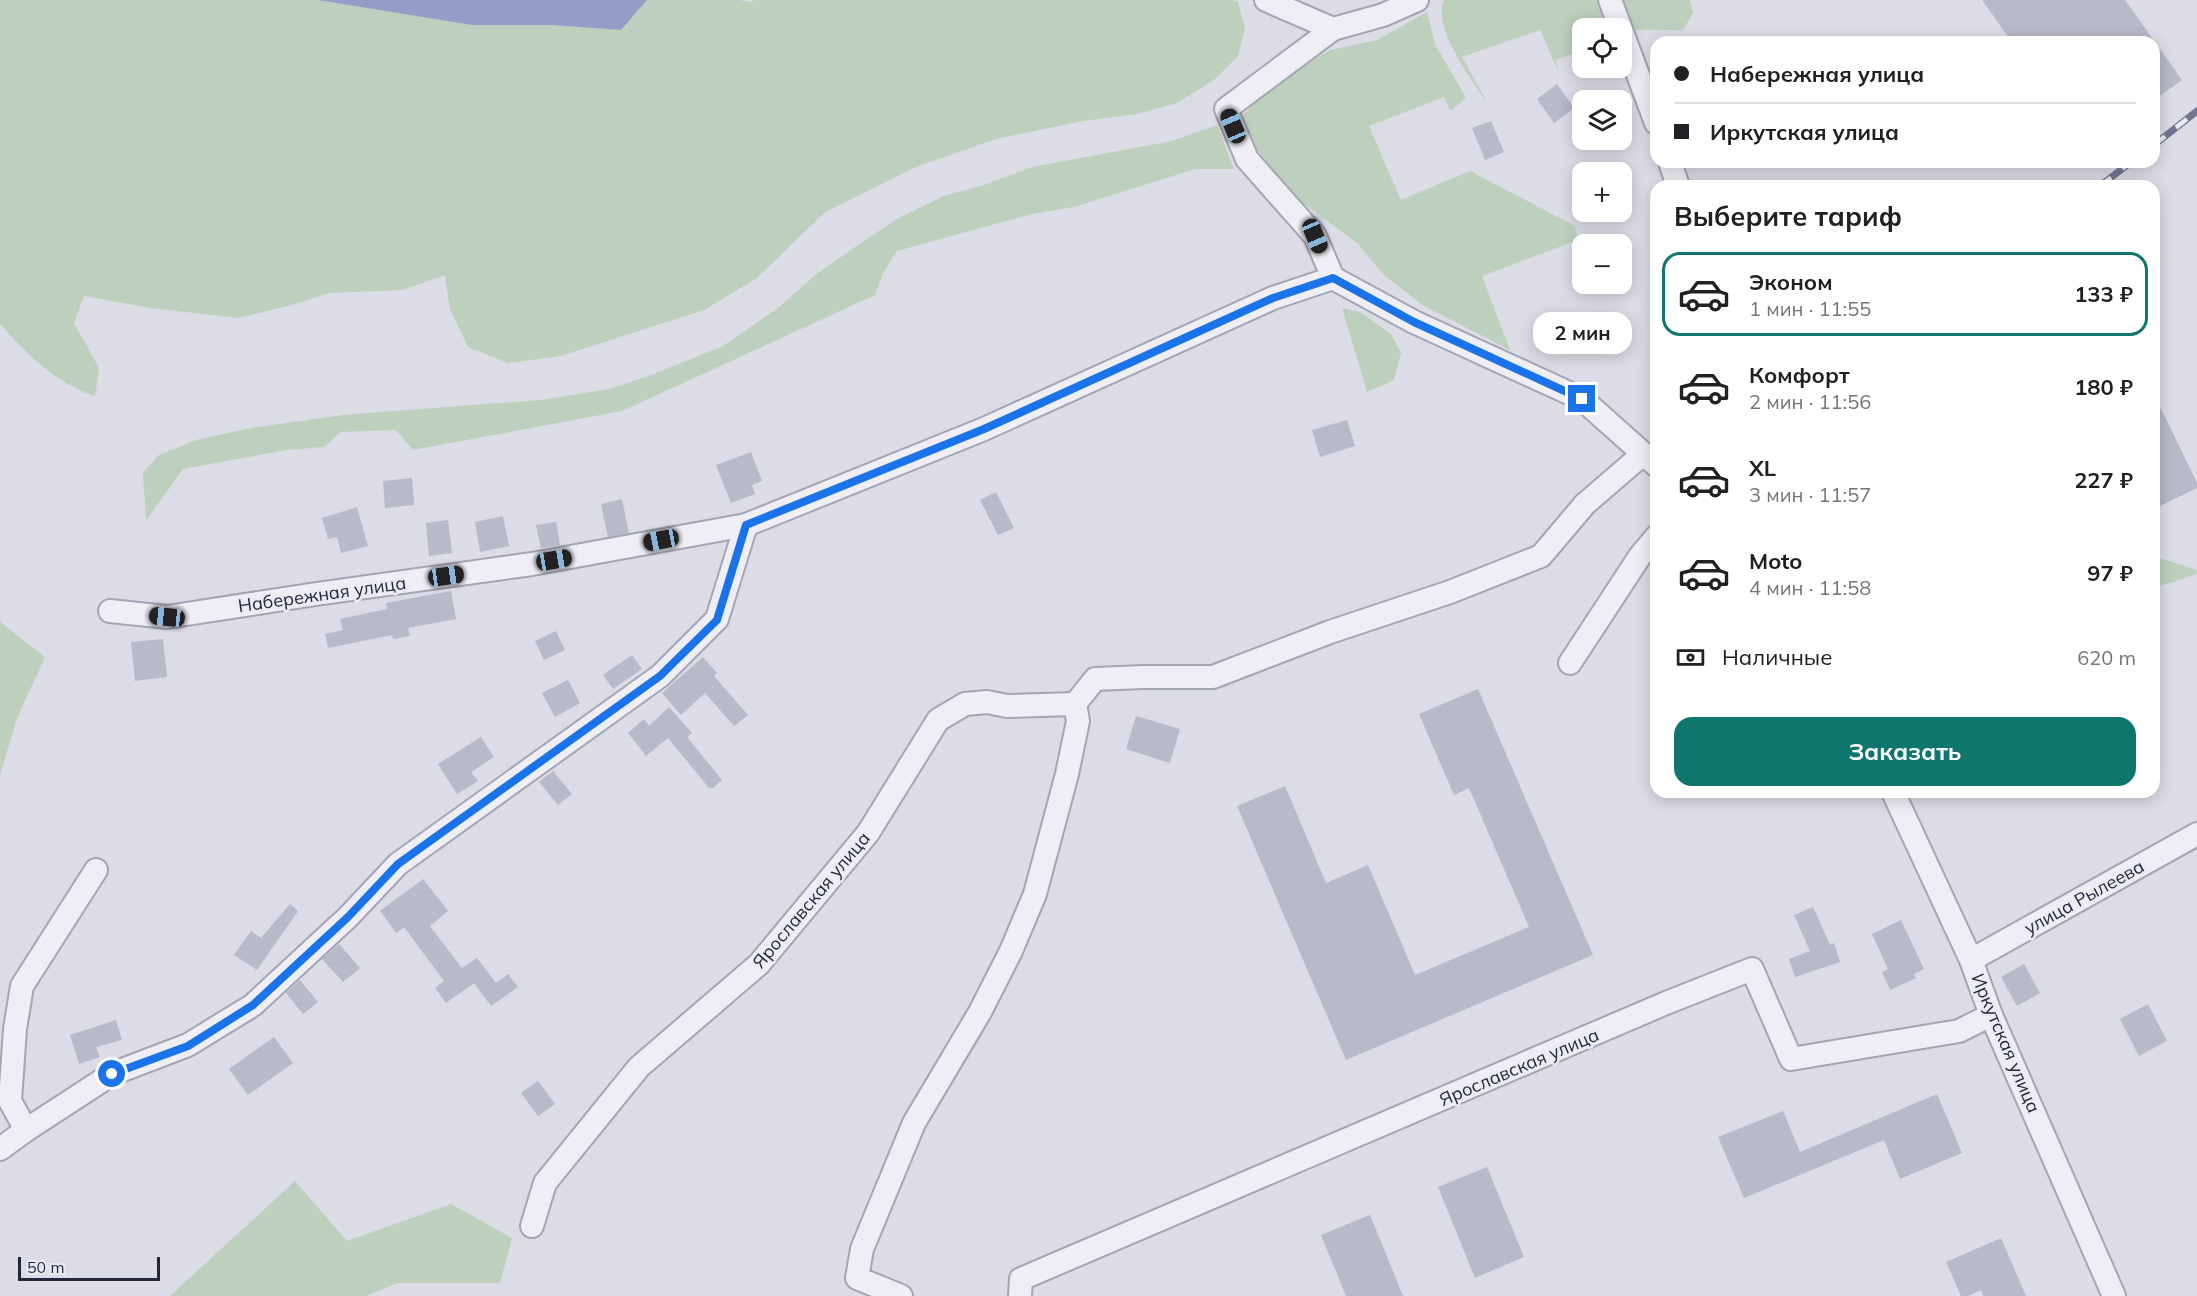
<!DOCTYPE html>
<html lang="ru">
<meta charset="utf-8">
<style>
:root{--surface:#fff;--page:#f6f6f6;--text:#202124;--muted:#757577;--line:#e0e0e0;--accent:#0f766e}
body{margin:0;font-family:Mulish,sans-serif;background:var(--page);color:var(--text);height:100vh;display:flex;flex-direction:column;font-size:22px;white-space:nowrap}
*{box-sizing:border-box;margin:0}
p{font-size:20px;color:var(--muted)}
.icon{flex:none;width:33px;height:33px;fill:none;stroke:currentColor;stroke-width:2;stroke-linecap:round;stroke-linejoin:round}
.map{position:relative;flex:1;overflow:hidden}
.drawer{position:absolute;left:1650px;top:180px;width:510px;height:618px;display:flex;flex-direction:column;background:var(--surface);border-radius:18px;box-shadow:0 3px 15px #0003}
.drawer>*{flex:none}
.hud{position:absolute;left:1650px;top:36px;width:510px;height:132px;border-radius:18px;box-shadow:0 3px 15px #0003;display:grid;align-content:center;height:132px;padding:0 24px;background:var(--surface)}
.tools{position:absolute;left:1572px;top:18px;display:grid;gap:12px}
.tools a{display:grid;place-items:center;width:60px;height:60px;border-radius:12px;background:var(--surface);box-shadow:0 3px 15px #0003;font-size:30px}
.scale{position:absolute;left:18px;bottom:15px;width:142px;box-sizing:border-box;padding-left:6px;border:3px solid #25263c;border-top:0;font-size:16px;line-height:21px;white-space:nowrap;color:#25263c;-webkit-text-stroke:4px #eaebf4;paint-order:stroke}
.end{position:absolute;width:27px;height:27px;margin:-14px;border:8px solid #1a73e8;background:#fff;box-shadow:0 0 0 3px #fff}
.from{border-radius:50%}
.bubble{position:absolute;height:42px;border-radius:18px;background:var(--surface);box-shadow:0 3px 15px #0003;font-size:20px;font-weight:700;line-height:42px;text-align:center}
.car{position:absolute;width:18px;height:36px;margin:-18px -9px;border-radius:8px;box-shadow:0 0 4px 2px #0007;background:linear-gradient(#222 24%,#8ab4d8 0 40%,#222 0 76%,#8ab4d8 0 86%,#222 0)}
.hud b{display:flex;align-items:center;gap:21px;height:57px;font-size:22px}
.hud b+b{border-top:2px solid var(--line)}
.hud i{width:15px;height:15px;background:var(--text)}
ul{padding:0;list-style:none}
li{display:flex;align-items:center;gap:18px;height:84px;margin:0 12px 9px;padding:0 12px;border:3px solid transparent;border-radius:18px}
li div{flex:1}
li b{display:block;font-size:22px}
li em{font-style:normal;font-weight:700}
li.active{border-color:var(--accent)}
li>.icon{width:54px;height:54px;stroke-width:1.5}
h2{padding:0 24px;font-size:27px;line-height:72px}
.pay{display:flex;align-items:center;gap:15px;height:66px;padding:0 24px;font-size:22px}
.pay p{margin-inline-start:auto}
.action{display:flex;gap:12px;margin-top:auto;padding:12px 24px}
.action a{flex:1;height:69px;border-radius:18px;background:var(--accent);color:#fff;font-size:24px;font-weight:700;line-height:69px;text-align:center}
.map>svg:first-child{display:block}
.green{fill:#bcd0bd}
.water{fill:#949cc8}
.building{fill:#b8b9c9}
.lines{fill:none;stroke-linecap:round;stroke-linejoin:round}
.minor-casing{stroke:#a4a5b3;stroke-width:26}
.minor{stroke:#eeeef4;stroke-width:22}
.rail-casing{stroke:#747690;stroke-width:7}
.rail{stroke:#eaebf4;stroke-width:4.5;stroke-dasharray:14;stroke-linecap:butt}
.route{stroke:#1a73e8;stroke-width:8}
.labels{text-anchor:middle;dominant-baseline:central;stroke-width:5;stroke-linejoin:round;paint-order:stroke}
.street-label{font-size:18px;fill:#25263c;stroke:#eaebf4}
</style>
<div class="map">
<svg width="2197" height="1296" viewBox="0 0 2197 1296">
<rect width="100%" height="100%" fill="#dbdce6"/>
<g class="green">
<path d="M 0,0 L 318,0 L 373,8 L 621,30 L 647,0 L 739,0 L 751,2 L 754,0 L 1232,0 L 1238,2 L 1245,29 L 1238,56 L 1214,80 L 1177,103 L 1137,114 L 1083,121 L 996,139 L 916,167 L 825,212 L 757,278 L 704,310 L 561,356 L 508,363 L 468,347 L 450,309 L 445,275 L 403,290 L 330,293 L 288,306 L 238,318 L 151,308 L 84,296 L 74,323 L 99,368 L 95,396 C 55,383 27,354 0,324 Z"/>
<path d="M 1444,0 L 1604,0 L 1613,28 L 1582,28 L 1582,50 L 1556,60 L 1558,71 L 1540,30 L 1462,57 L 1488,104 C 1472,80 1432,29 1444,0 Z"/>
<path d="M 1621,0 L 1690,0 L 1693,13 L 1683,30 L 1635,30 Z"/>
<path d="M 1427,12 L 1435,44 L 1466,98 L 1450,111 L 1444,97 L 1369,126 L 1401,200 L 1470,171 L 1575,226 L 1578,240 L 1482,276 L 1510,350 L 1424,306 L 1385,276 L 1357,243 L 1289,193 L 1254,145 L 1241,117 L 1273,85 L 1330,50 L 1377,40 Z"/>
<path d="M 1217,125 L 1234,169 L 1195,169 L 1074,207 L 1032,214 L 897,251 L 883,273 L 875,295 L 622,411 L 413,450 L 396,430 L 341,432 L 324,447 L 286,450 L 183,469 L 146,521 L 143,473 L 159,455 L 196,440 L 251,428 L 343,415 L 541,400 L 610,389 L 651,375 L 723,346 L 778,308 L 814,276 L 858,245 L 897,219 L 944,196 L 984,185 L 1032,167 L 1172,141 Z"/>
<path d="M 1342,308 L 1360,312 L 1391,334 L 1401,353 L 1394,380 L 1367,392 Z"/>
<path d="M 2163,559 L 2197,570 L 2197,574 L 2154,588 L 2154,560 Z"/>
<path d="M 0,622 L 45,657 L 17,718 L 0,775 Z"/>
<path d="M 295,1181 L 347,1241 L 451,1204 L 512,1238 L 500,1283 L 397,1283 L 366,1296 L 170,1296 Z"/>
</g>
<path class="water" d="M 318,0 L 647,0 L 621,30 L 553,25 L 472,25 Z"/>
<g class="building">
<path d="M 1982,0 L 2125,0 L 2182,80 L 2154,100 L 2154,42 L 2012,42 Z"/>
<path d="M 1557,84 L 1574,108 L 1554,123 L 1537,99 Z"/>
<path d="M 1491,121 L 1504,152 L 1485,160 L 1472,128 Z"/>
<path d="M 2154,394 L 2197,483 L 2197,488 L 2154,509 Z"/>
<path d="M 1347,420 L 1355,446 L 1320,457 L 1312,430 Z"/>
<path d="M 751,452 L 762,481 L 752,485 L 755,494 L 731,503 L 716,465 Z"/>
<path d="M 412,478 L 414,505 L 385,508 L 383,481 Z"/>
<path d="M 996,492 L 1014,528 L 998,535 L 980,500 Z"/>
<path d="M 622,499 L 629,533 L 608,537 L 601,504 Z"/>
<path d="M 357,507 L 368,546 L 341,553 L 337,537 L 328,539 L 322,518 Z"/>
<path d="M 503,516 L 509,546 L 480,552 L 475,522 Z"/>
<path d="M 448,520 L 452,553 L 429,556 L 426,523 Z"/>
<path d="M 556,522 L 560,545 L 541,548 L 536,525 Z"/>
<path d="M 451,591 L 456,619 L 408,628 L 410,636 L 393,639 L 392,635 L 328,648 L 325,634 L 343,630 L 340,619 L 387,609 L 386,603 Z"/>
<path d="M 556,631 L 565,650 L 544,660 L 535,641 Z"/>
<path d="M 163,639 L 167,677 L 135,681 L 131,642 Z"/>
<path d="M 632,655 L 642,669 L 613,689 L 603,675 Z"/>
<path d="M 703,657 L 717,673 L 714,676 L 748,715 L 734,726 L 705,693 L 681,715 L 662,693 Z"/>
<path d="M 568,680 L 580,703 L 555,717 L 542,693 Z"/>
<path d="M 1478,689 L 1593,955 L 1346,1060 L 1237,806 L 1285,786 L 1326,883 L 1368,865 L 1415,975 L 1529,927 L 1469,788 L 1454,795 L 1419,714 Z"/>
<path d="M 669,707 L 692,733 L 687,737 L 722,780 L 713,788 L 709,788 L 668,738 L 646,756 L 628,733 L 644,719 L 649,726 Z"/>
<path d="M 1136,716 L 1180,729 L 1170,763 L 1126,749 Z"/>
<path d="M 481,737 L 494,757 L 471,772 L 478,781 L 457,794 L 438,764 Z"/>
<path d="M 553,771 L 572,794 L 558,805 L 539,782 Z"/>
<path d="M 423,879 L 448,911 L 430,926 L 462,968 L 477,958 L 496,983 L 508,974 L 518,987 L 491,1006 L 474,983 L 446,1003 L 435,988 L 444,981 L 404,927 L 396,933 L 380,911 Z"/>
<path d="M 290,904 L 298,911 L 257,970 L 234,955 L 251,931 L 261,938 Z"/>
<path d="M 1813,907 L 1830,945 L 1834,943 L 1840,962 L 1795,977 L 1789,959 L 1810,951 L 1794,915 Z"/>
<path d="M 1901,920 L 1924,969 L 1914,974 L 1916,978 L 1890,990 L 1882,972 L 1888,969 L 1872,934 Z"/>
<path d="M 339,944 L 360,968 L 343,982 L 322,959 Z"/>
<path d="M 2024,964 L 2040,993 L 2017,1006 L 2001,977 Z"/>
<path d="M 300,980 L 318,1002 L 303,1014 L 286,993 Z"/>
<path d="M 2148,1004 L 2167,1041 L 2139,1056 L 2120,1019 Z"/>
<path d="M 116,1020 L 122,1040 L 96,1047 L 100,1057 L 79,1064 L 70,1035 Z"/>
<path d="M 274,1037 L 293,1063 L 248,1095 L 229,1069 Z"/>
<path d="M 538,1081 L 555,1104 L 538,1116 L 521,1093 Z"/>
<path d="M 1937,1094 L 1962,1153 L 1900,1179 L 1884,1140 L 1744,1198 L 1718,1137 L 1783,1111 L 1800,1152 Z"/>
<path d="M 1487,1167 L 1524,1257 L 1475,1278 L 1438,1187 Z"/>
<path d="M 1370,1215 L 1388,1259 L 1403,1296 L 1346,1296 L 1321,1235 Z"/>
<path d="M 2001,1238 L 2026,1296 L 1983,1296 L 1981,1290 L 1968,1296 L 1961,1296 L 1946,1262 Z"/>
</g>
<g class="lines">
<g class="minor-casing">
<g id="minor">
<path d="M 1266,0 L 1333,29"/>
<path d="M 1417,0 L 1383,15 L 1333,29 L 1226,109 L 1247,159 L 1315,236 L 1333,278 L 1414,322 L 1582,399 L 1656,465"/>
<path d="M 1610,0 L 1656,123"/>
<path d="M 1670,162 L 1678,186"/>
<path d="M 110,611 L 167,617 L 316,594 L 532,564 L 746,525 L 984,429 L 1273,298 L 1333,278"/>
<path d="M 1570,663 L 1640,556 L 1656,537"/>
<path d="M 1893,792 L 1971,960 L 1991,1015 L 2114,1296"/>
<path d="M 1971,960 L 2197,834"/>
<path d="M 26,1130 L 10,1101 L 15,1029 L 22,986 L 96,870"/>
<path d="M 0,1149 L 26,1130 L 112,1074 L 188,1045 L 253,1005 L 348,917 L 398,864 L 660,676 L 717,619 L 746,525"/>
<path d="M 532,1226 L 545,1183 L 639,1067 L 759,964 L 868,833 L 938,720 L 965,704 L 987,702 L 1007,706 L 1075,704"/>
<path d="M 901,1296 L 857,1278 L 862,1249 L 914,1123 L 980,1012 L 1011,951 L 1035,894 L 1067,774 L 1078,721 L 1075,704 L 1095,679 L 1143,677 L 1213,677 L 1330,632 L 1450,592 L 1541,556 L 1585,504 L 1643,454"/>
<path d="M 1020,1296 L 1021,1279 L 1666,1003 L 1752,969 L 1791,1059 L 1959,1031 L 1991,1015"/>
</g>
</g>
<use href="#minor" class="minor"/>
<g class="rail-casing">
<g id="rail">
<path d="M 2154,145 L 2197,111"/>
<path d="M 2100,186 L 2131,162"/>
</g>
</g>
<use href="#rail" class="rail"/>
</g>
<g class="lines">
<path class="route" d="M 112,1074 L 188,1046 L 253,1005 L 348,917 L 398,864 L 660,676 L 717,620 L 746,525 L 984,429 L 1273,298 L 1333,278 L 1414,322 L 1582,399"/>
</g>
<g class="labels">
<g class="street-label">
<text transform="translate(322 594) rotate(-8)">Набережная улица</text>
<text transform="translate(2084 897) rotate(-29)">улица Рылеева</text>
<text transform="translate(811 900) rotate(-50)">Ярославская улица</text>
<text transform="translate(2006 1043) rotate(67)">Иркутская улица</text>
<text transform="translate(1519 1067) rotate(-23)">Ярославская улица</text>
</g>
</g>
</svg>
<div class="tools">
<a><svg class="icon" aria-label="locate" viewBox="0 0 24 24"><circle cx="12" cy="12" r="6"/><path d="M12 2v4M12 18v4M2 12h4M18 12h4"/></svg></a>
<a><svg class="icon" aria-label="layers" viewBox="0 0 24 24"><path d="M12 4l9 5-9 5-9-5zM3 14l9 5 9-5"/></svg></a>
<a>+</a>
<a>−</a>
</div>
<div class="scale">50 m</div>
<i class="end from" style="left:112px;top:1074px"></i>
<i class="end" style="left:1582px;top:399px"></i>
<div class="bubble" style="left:1533px;top:312px;width:99px">2 мин</div>
<i class="car" style="left:1233px;top:126px;rotate:337deg"></i>
<i class="car" style="left:1315px;top:236px;rotate:157deg"></i>
<i class="car" style="left:661px;top:540px;rotate:259deg"></i>
<i class="car" style="left:554px;top:560px;rotate:80deg"></i>
<i class="car" style="left:446px;top:576px;rotate:82deg"></i>
<i class="car" style="left:167px;top:617px;rotate:276deg"></i>
<div class="hud">
<b><i class="from"></i>Набережная улица</b>
<b><i></i>Иркутская улица</b>
</div>
<section class="drawer">
<h2>Выберите тариф</h2>
<ul>
<li class="active"><svg class="icon" aria-label="car" viewBox="0 0 24 24"><path d="M5 17H2v-5l4-1 3-4h7l3 4 3 1v5h-3M9 17h6M6 11h13"/><circle cx="7" cy="17" r="2"/><circle cx="17" cy="17" r="2"/></svg><div><b>Эконом</b><p>1 мин · 11:55</p></div><em>133 ₽</em></li>
<li><svg class="icon" aria-label="car" viewBox="0 0 24 24"><path d="M5 17H2v-5l4-1 3-4h7l3 4 3 1v5h-3M9 17h6M6 11h13"/><circle cx="7" cy="17" r="2"/><circle cx="17" cy="17" r="2"/></svg><div><b>Комфорт</b><p>2 мин · 11:56</p></div><em>180 ₽</em></li>
<li><svg class="icon" aria-label="car" viewBox="0 0 24 24"><path d="M5 17H2v-5l4-1 3-4h7l3 4 3 1v5h-3M9 17h6M6 11h13"/><circle cx="7" cy="17" r="2"/><circle cx="17" cy="17" r="2"/></svg><div><b>XL</b><p>3 мин · 11:57</p></div><em>227 ₽</em></li>
<li><svg class="icon" aria-label="car" viewBox="0 0 24 24"><path d="M5 17H2v-5l4-1 3-4h7l3 4 3 1v5h-3M9 17h6M6 11h13"/><circle cx="7" cy="17" r="2"/><circle cx="17" cy="17" r="2"/></svg><div><b>Moto</b><p>4 мин · 11:58</p></div><em>97 ₽</em></li>
</ul>
<div class="pay"><svg class="icon" aria-label="cash" viewBox="0 0 24 24"><path d="M3 7h18v10H3z"/><circle cx="12" cy="12" r="2"/></svg>Наличные<p>620 m</p></div>
<div class="action"><a>Заказать</a></div>
</section>
</div>
